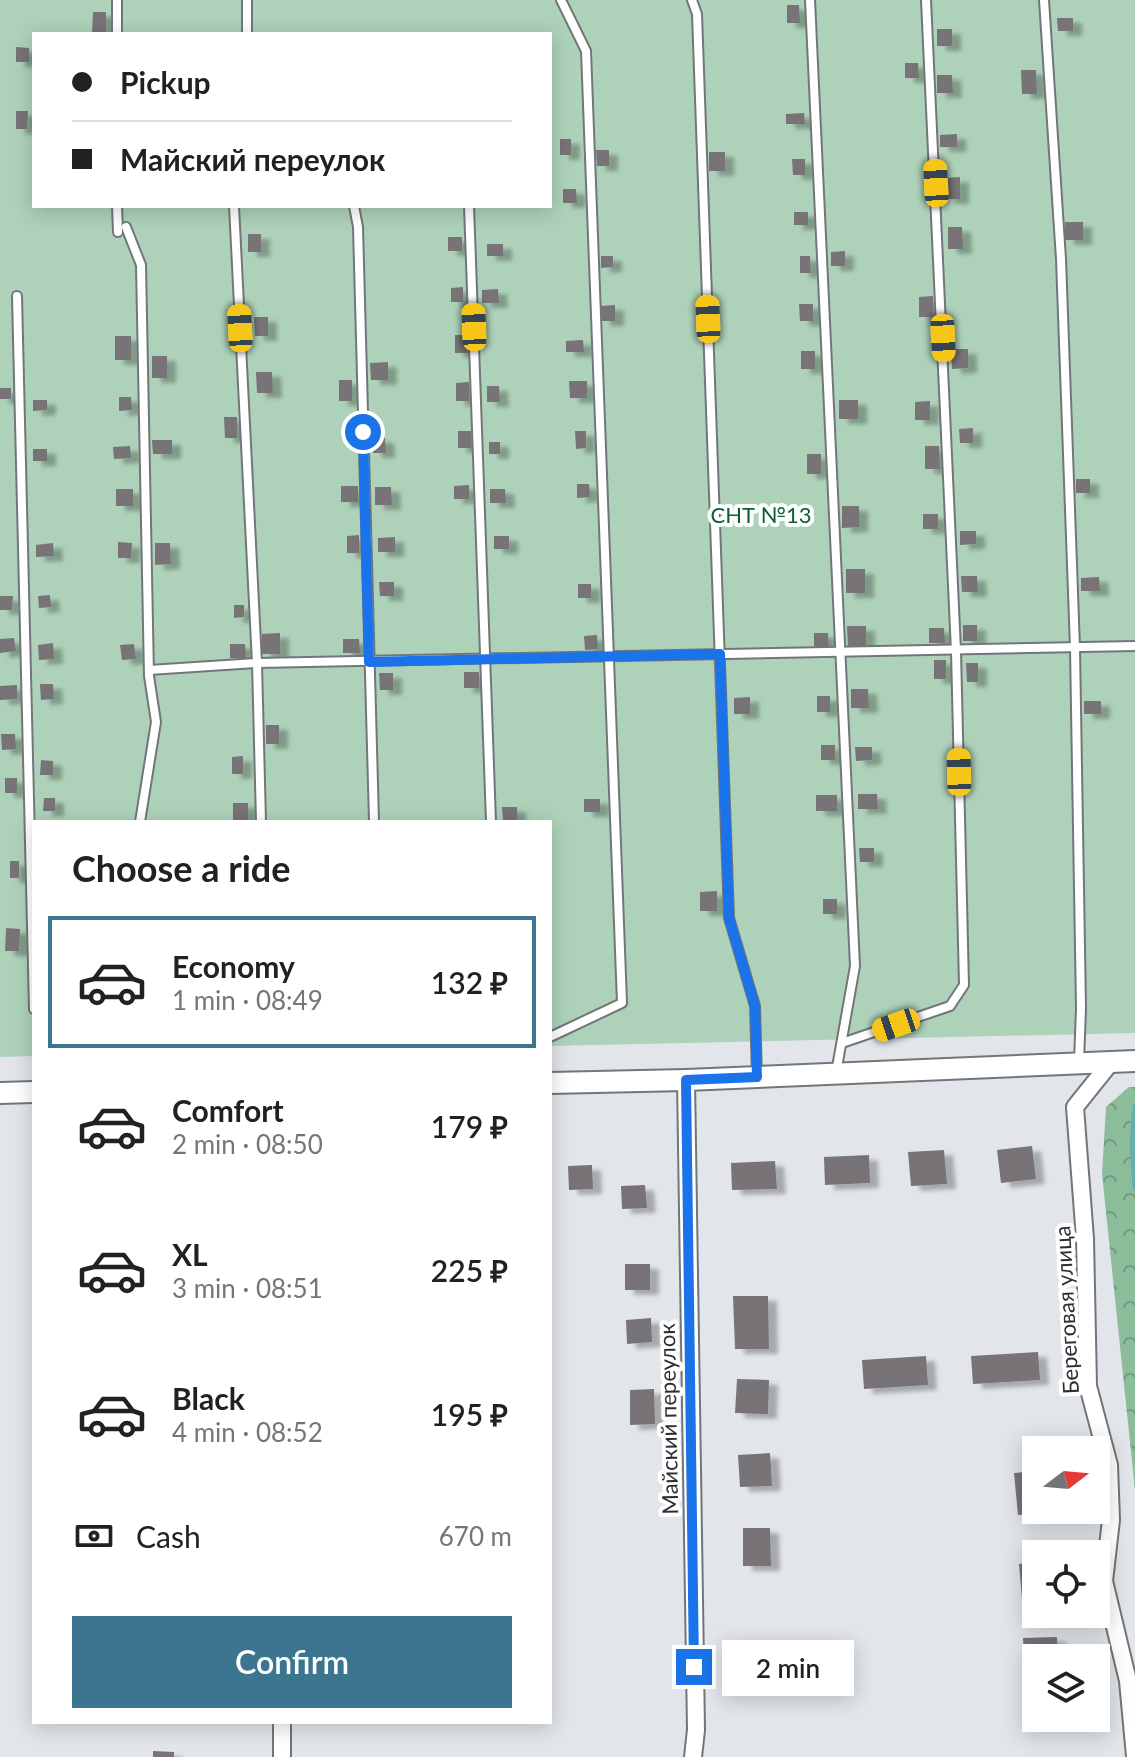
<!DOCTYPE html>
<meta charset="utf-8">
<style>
:root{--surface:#fff;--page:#f6f6f6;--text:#202124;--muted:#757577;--line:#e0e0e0;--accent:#3c758f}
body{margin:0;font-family:Lato,sans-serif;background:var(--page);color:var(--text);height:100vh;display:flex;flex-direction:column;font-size:30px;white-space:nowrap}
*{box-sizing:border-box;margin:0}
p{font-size:26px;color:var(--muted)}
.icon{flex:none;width:44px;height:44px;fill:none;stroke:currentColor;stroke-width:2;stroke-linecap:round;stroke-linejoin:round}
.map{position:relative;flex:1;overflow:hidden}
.side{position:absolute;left:32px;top:820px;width:520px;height:904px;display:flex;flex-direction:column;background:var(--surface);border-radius:0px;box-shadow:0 4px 20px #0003}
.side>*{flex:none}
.hud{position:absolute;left:32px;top:32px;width:520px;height:176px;border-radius:0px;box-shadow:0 4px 20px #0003;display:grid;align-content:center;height:176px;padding:0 40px;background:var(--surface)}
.needle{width:52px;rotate:74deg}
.controls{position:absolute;left:1022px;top:1436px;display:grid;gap:16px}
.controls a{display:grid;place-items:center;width:88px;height:88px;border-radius:0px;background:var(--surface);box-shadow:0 4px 20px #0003;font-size:40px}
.end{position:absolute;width:36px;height:36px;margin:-18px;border:10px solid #1a73e8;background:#fff;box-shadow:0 0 0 4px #fff}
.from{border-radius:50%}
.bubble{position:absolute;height:56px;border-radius:0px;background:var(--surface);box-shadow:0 4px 20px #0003;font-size:26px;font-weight:600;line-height:56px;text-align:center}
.car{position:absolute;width:24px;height:48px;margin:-24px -12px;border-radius:10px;box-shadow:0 0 6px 2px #0007;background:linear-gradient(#f5c518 24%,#345 0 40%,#f5c518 0 76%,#345 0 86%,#f5c518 0)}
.hud b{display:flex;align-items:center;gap:28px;height:76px;font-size:30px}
.hud b+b{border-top:2px solid var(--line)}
.hud i{width:20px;height:20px;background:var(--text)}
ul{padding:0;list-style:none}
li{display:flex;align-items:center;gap:24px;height:132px;margin:0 16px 12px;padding:0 24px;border:4px solid transparent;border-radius:0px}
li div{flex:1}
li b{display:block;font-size:30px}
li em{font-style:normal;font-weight:600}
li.active{border-color:var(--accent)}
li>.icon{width:72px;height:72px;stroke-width:1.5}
h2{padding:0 40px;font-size:36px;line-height:96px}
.pay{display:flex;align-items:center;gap:20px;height:88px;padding:0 40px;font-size:30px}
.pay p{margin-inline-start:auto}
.cta{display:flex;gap:16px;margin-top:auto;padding:16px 40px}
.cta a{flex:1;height:92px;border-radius:0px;background:var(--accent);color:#fff;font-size:32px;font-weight:600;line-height:92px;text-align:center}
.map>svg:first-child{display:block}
.forest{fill:url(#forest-crowns)}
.green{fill:#aed2b9;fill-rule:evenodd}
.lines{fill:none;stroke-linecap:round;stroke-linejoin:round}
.stream{stroke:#67aeae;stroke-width:5}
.building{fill:#777376;filter:url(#shadow)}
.service-casing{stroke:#727679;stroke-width:12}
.minor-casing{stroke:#727679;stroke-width:20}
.tertiary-casing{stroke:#727679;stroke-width:24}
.service{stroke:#fff;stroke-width:8}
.minor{stroke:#fff;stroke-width:16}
.tertiary{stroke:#fff;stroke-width:20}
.route{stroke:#1a73e8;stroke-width:10}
.labels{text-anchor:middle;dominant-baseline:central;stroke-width:8;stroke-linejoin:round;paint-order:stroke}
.park-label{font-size:22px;fill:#0c5f35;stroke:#fff}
.street-label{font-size:22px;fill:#2c2e2f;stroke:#fff}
</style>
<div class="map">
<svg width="1135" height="1757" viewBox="0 0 1135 1757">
<defs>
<pattern id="forest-crowns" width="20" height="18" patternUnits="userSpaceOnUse" patternTransform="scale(2)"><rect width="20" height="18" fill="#8cbd9b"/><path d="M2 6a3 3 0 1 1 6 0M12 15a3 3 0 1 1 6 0" fill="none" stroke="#739a7f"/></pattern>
<filter id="shadow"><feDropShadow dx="9" dy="5" stdDeviation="2" flood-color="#0004"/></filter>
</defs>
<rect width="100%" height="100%" fill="#e2e6ea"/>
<path class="forest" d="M 1129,1087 L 1135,1087 L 1135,1490 L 1102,1174 L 1106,1107 Z"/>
<path class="green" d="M 0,0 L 1135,0 L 1135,1033 L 550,1046 L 550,822 L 34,822 L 34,1056 L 0,1057 ZM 34,34 L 550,34 L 550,206 L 34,206 Z"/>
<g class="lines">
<path class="stream" d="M 1135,1106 L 1132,1145 L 1135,1188"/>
</g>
<g class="building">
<path d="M 787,5 L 799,5 L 800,23 L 787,23 Z"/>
<path d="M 93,12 L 106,12 L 106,34 L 92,33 Z"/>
<path d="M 1057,18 L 1073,18 L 1073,31 L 1058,31 Z"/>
<rect x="937" y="29" width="15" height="17"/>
<path d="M 16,47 L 29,48 L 29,62 L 16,62 Z"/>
<path d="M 905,63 L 918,63 L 919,78 L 905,78 Z"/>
<path d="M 1021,70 L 1036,70 L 1037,94 L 1022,94 Z"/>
<path d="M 937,75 L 952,75 L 953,93 L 937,93 Z"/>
<path d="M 16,111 L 28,111 L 27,129 L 16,129 Z"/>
<path d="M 804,113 L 805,124 L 786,124 L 786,114 Z"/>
<path d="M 957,134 L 957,147 L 940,147 L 940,135 Z"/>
<rect x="560" y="139" width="11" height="16"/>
<path d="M 596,150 L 609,150 L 609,166 L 597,166 Z"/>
<rect x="709" y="152" width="16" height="19"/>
<path d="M 792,159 L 805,159 L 805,175 L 793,175 Z"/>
<path d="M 960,177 L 960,199 L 945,199 L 945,178 Z"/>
<path d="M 563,189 L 576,189 L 577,203 L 563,203 Z"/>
<rect x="794" y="212" width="14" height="13"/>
<rect x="1065" y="222" width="18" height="18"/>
<path d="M 948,227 L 962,227 L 963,249 L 948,249 Z"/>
<rect x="248" y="234" width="13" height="18"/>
<rect x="448" y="237" width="14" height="14"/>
<rect x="487" y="244" width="16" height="12"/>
<path d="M 845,251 L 845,266 L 831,266 L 831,252 Z"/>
<path d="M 601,256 L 613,256 L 613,267 L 601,268 Z"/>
<path d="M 800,256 L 810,256 L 811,273 L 800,273 Z"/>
<path d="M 463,287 L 463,302 L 451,302 L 451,288 Z"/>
<path d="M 498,289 L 499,303 L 482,303 L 482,290 Z"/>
<path d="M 933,296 L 933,317 L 919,317 L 919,297 Z"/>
<path d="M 799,304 L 813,304 L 813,321 L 800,321 Z"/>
<path d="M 615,305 L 615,321 L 601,321 L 601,306 Z"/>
<path d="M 254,317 L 268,317 L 268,336 L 255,336 Z"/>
<rect x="455" y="335" width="12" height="18"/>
<rect x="115" y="336" width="16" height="24"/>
<path d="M 583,340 L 584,352 L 566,352 L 566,341 Z"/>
<path d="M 951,349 L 968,349 L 968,368 L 952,369 Z"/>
<rect x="801" y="351" width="14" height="18"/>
<rect x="152" y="356" width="15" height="22"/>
<path d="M 388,362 L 388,380 L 371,380 L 370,363 Z"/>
<path d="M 256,372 L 272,372 L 273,393 L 257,393 Z"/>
<rect x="339" y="380" width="13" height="21"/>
<path d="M 569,381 L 587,381 L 587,398 L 570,398 Z"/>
<path d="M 469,382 L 469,401 L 456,401 L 456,383 Z"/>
<path d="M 487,386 L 499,386 L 500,402 L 487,402 Z"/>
<rect x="0" y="388" width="11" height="11"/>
<path d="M 119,397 L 131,397 L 132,410 L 119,411 Z"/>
<path d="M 33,400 L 47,400 L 47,410 L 33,411 Z"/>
<rect x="839" y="400" width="19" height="19"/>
<path d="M 930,401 L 930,420 L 915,420 L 915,402 Z"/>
<path d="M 224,417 L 237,417 L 237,438 L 225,438 Z"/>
<path d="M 973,428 L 973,443 L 960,443 L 959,429 Z"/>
<rect x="458" y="431" width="13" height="17"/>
<path d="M 575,431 L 586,431 L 586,448 L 576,449 Z"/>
<path d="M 373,438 L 385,438 L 386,453 L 373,453 Z"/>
<path d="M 152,440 L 172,440 L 172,454 L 153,454 Z"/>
<rect x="489" y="442" width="11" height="12"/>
<path d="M 130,446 L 131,458 L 114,459 L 113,447 Z"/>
<path d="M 925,446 L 939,446 L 940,469 L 925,469 Z"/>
<rect x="33" y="449" width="14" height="12"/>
<rect x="807" y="454" width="14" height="20"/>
<rect x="1076" y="479" width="14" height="14"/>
<path d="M 577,484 L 589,484 L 590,497 L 577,498 Z"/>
<path d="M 469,485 L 469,499 L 454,499 L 454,486 Z"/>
<rect x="341" y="486" width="17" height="16"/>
<path d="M 375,487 L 391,487 L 392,505 L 375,505 Z"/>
<rect x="116" y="489" width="17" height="17"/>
<path d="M 490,489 L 505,489 L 506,503 L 490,503 Z"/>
<path d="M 842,506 L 859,506 L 859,527 L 842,528 Z"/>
<rect x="923" y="514" width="15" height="15"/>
<path d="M 960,531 L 976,531 L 976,544 L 960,545 Z"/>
<path d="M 359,535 L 359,553 L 347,553 L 347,536 Z"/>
<rect x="494" y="536" width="15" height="13"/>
<path d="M 395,537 L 395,552 L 378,552 L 378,538 Z"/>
<path d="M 118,542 L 132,543 L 131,558 L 118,558 Z"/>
<path d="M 53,543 L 54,556 L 36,557 L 36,545 Z"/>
<path d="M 155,543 L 170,543 L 171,564 L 155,565 Z"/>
<rect x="846" y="569" width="19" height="24"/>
<path d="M 961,576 L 977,576 L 978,592 L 962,592 Z"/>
<path d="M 1099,577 L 1100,591 L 1081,591 L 1081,578 Z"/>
<path d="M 379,582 L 394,582 L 394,596 L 380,596 Z"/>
<rect x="578" y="584" width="13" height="14"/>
<path d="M 50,595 L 51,607 L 39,608 L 38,596 Z"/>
<path d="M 0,596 L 13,596 L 12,610 L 0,610 Z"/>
<path d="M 234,605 L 244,605 L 244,617 L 234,618 Z"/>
<rect x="963" y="625" width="14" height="16"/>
<path d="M 847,626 L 866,626 L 866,646 L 848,647 Z"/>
<path d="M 929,628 L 944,628 L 945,643 L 929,643 Z"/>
<path d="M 280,633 L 280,654 L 262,654 L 262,634 Z"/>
<path d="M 814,633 L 828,633 L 829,647 L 814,648 Z"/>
<path d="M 597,635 L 598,649 L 585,650 L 584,636 Z"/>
<path d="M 14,638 L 16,651 L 0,653 L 0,639 Z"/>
<path d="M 343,639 L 359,639 L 360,653 L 343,653 Z"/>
<path d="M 53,643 L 54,659 L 39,660 L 38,645 Z"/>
<path d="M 134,644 L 136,659 L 122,660 L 120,645 Z"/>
<path d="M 230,644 L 245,644 L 246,658 L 230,658 Z"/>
<rect x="934" y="660" width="12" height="19"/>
<path d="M 966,663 L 978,663 L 978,682 L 967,682 Z"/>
<rect x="464" y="672" width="15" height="16"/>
<path d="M 379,673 L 393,673 L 393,690 L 380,690 Z"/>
<path d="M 40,684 L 53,684 L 54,699 L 41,700 Z"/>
<path d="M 17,685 L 17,699 L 0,700 L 0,686 Z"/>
<path d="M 851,689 L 868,689 L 869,708 L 851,708 Z"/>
<rect x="817" y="696" width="13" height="16"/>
<path d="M 750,697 L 750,714 L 734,714 L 734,698 Z"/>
<rect x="1084" y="701" width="17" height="13"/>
<rect x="266" y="725" width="13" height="19"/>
<path d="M 1,734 L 15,734 L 16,749 L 2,750 Z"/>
<rect x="821" y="745" width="14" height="15"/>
<path d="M 855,747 L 872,747 L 872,760 L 856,761 Z"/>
<path d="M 243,756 L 243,774 L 232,774 L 232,757 Z"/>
<path d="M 41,760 L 53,761 L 53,775 L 40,775 Z"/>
<rect x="5" y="778" width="12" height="15"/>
<path d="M 858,794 L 877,794 L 878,809 L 858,809 Z"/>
<rect x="816" y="795" width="21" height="16"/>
<path d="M 44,798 L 55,798 L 55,811 L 43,811 Z"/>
<rect x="584" y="799" width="16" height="13"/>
<rect x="233" y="803" width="15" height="19"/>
<path d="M 502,807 L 517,807 L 517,821 L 503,821 Z"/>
<path d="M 859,848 L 874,848 L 874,862 L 860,862 Z"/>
<rect x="10" y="861" width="9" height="17"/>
<path d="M 717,891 L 717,911 L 700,911 L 700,892 Z"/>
<rect x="823" y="899" width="14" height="15"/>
<path d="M 6,928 L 20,929 L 19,951 L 5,951 Z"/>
<path d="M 1032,1146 L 1036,1179 L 1001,1183 L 997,1150 Z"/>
<path d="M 944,1150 L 947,1184 L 911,1186 L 908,1152 Z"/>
<path d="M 869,1155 L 870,1183 L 825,1185 L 824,1157 Z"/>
<path d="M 775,1161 L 777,1189 L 732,1190 L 731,1163 Z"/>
<path d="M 592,1165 L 593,1189 L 569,1190 L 568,1166 Z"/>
<path d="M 645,1185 L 647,1208 L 622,1209 L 621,1186 Z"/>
<rect x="625" y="1264" width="25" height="26"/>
<path d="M 733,1296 L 768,1296 L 769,1349 L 735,1349 Z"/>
<path d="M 651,1318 L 652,1342 L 627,1344 L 626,1320 Z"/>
<path d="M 1038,1352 L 1040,1380 L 973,1384 L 971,1356 Z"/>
<path d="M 926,1356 L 928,1385 L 864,1389 L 862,1360 Z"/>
<path d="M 737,1379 L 769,1380 L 768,1414 L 735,1413 Z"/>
<path d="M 654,1389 L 655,1424 L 630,1425 L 630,1390 Z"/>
<path d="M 770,1453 L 772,1486 L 740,1487 L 738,1455 Z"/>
<path d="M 1036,1471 L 1036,1510 L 1052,1510 L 1052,1512 L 1018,1515 L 1014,1473 Z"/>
<path d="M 743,1528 L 770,1528 L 771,1566 L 743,1566 Z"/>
<path d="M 1036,1562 L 1036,1598 L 1022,1599 L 1019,1564 Z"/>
<path d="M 1057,1637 L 1058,1658 L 1036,1658 L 1036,1672 L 1025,1673 L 1023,1638 Z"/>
<path d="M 153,1751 L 174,1752 L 174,1757 L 153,1757 Z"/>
</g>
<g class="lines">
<g class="service-casing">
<g id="service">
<path d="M 117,0 L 117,34"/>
<path d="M 692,0 L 697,14 L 729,918 L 755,1006 L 757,1077"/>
<path d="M 810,0 L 855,966 L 836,1073"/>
<path d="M 1044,0 L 1061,259 L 1075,648 L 1081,1008 L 1079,1062"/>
<path d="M 247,34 L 247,0"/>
<path d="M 117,206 L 118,232"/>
<path d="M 234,206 L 257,663 L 261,822"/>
<path d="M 354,206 L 358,227 L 374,822"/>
<path d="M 469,206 L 491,822"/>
<path d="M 126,227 L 141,265 L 149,676 L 156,722 L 140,822"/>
<path d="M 17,296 L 34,1009"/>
<path d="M 149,670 L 257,663 L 1135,646"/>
<path d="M 550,1037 L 622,1003 L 586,51 L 561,0"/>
<path d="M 842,1043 L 950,1006 L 964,985 L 956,651 L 926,0"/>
</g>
</g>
<g class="minor-casing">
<g id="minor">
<path d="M 1111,1062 L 1075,1107 L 1085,1239 L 1088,1386 L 1109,1465 L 1111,1520 L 1104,1581 L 1128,1681 L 1135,1756"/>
<path d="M 686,1080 L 696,1730 L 693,1757"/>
<path d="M 282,1757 L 282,1722"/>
</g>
</g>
<g class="tertiary-casing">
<g id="tertiary">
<path d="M 550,1083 L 686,1080 L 1135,1061"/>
<path d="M 0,1093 L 34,1092"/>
</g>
</g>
<use href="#service" class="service"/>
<use href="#minor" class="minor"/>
<use href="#tertiary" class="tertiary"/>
</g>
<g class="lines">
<path class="route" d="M 363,432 L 369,662 L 720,654 L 729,918 L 755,1006 L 757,1077 L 686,1080 L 694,1667"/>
</g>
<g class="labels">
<g class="park-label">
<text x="761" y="514">СНТ №13</text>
</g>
<g class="street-label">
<text transform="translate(1066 1310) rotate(-93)">Береговая улица</text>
<text transform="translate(668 1419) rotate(-91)">Майский переулок</text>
</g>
</g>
</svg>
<div class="controls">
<a><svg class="needle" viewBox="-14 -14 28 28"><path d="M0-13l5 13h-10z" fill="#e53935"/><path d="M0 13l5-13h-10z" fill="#757577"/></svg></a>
<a><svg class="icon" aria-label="locate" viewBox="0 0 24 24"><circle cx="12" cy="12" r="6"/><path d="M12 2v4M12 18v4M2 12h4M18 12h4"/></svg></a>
<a><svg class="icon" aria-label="layers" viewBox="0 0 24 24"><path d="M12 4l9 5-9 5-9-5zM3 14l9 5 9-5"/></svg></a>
</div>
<i class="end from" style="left:363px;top:432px"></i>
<i class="end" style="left:694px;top:1667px"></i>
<div class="bubble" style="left:722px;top:1640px;width:132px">2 min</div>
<i class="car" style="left:936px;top:183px;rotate:357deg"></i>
<i class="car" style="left:708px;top:319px;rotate:358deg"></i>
<i class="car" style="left:474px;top:327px;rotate:358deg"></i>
<i class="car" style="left:240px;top:328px;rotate:357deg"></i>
<i class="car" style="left:943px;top:338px;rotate:177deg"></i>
<i class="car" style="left:959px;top:772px;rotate:359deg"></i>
<i class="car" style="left:896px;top:1025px;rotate:251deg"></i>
<div class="hud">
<b><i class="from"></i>Pickup</b>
<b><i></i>Майский переулок</b>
</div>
<section class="side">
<h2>Choose a ride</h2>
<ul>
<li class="active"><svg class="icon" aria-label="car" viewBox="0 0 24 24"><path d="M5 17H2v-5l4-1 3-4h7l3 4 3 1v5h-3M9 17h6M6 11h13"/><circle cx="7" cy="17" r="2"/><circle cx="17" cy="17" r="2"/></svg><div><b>Economy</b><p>1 min · 08:49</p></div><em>132 ₽</em></li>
<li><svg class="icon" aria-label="car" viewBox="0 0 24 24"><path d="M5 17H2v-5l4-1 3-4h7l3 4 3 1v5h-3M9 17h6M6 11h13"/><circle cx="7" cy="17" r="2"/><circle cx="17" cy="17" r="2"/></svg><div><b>Comfort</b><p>2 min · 08:50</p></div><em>179 ₽</em></li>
<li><svg class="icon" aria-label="car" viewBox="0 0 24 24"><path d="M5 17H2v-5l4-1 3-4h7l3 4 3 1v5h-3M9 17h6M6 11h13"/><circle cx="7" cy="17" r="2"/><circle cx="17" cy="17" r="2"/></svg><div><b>XL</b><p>3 min · 08:51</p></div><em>225 ₽</em></li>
<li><svg class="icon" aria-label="car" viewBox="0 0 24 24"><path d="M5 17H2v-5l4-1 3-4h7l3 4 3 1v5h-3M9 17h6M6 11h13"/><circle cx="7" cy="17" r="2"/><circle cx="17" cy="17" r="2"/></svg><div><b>Black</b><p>4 min · 08:52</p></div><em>195 ₽</em></li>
</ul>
<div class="pay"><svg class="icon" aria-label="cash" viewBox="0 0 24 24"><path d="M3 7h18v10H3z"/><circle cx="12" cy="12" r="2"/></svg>Cash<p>670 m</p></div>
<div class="cta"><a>Confirm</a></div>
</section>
</div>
